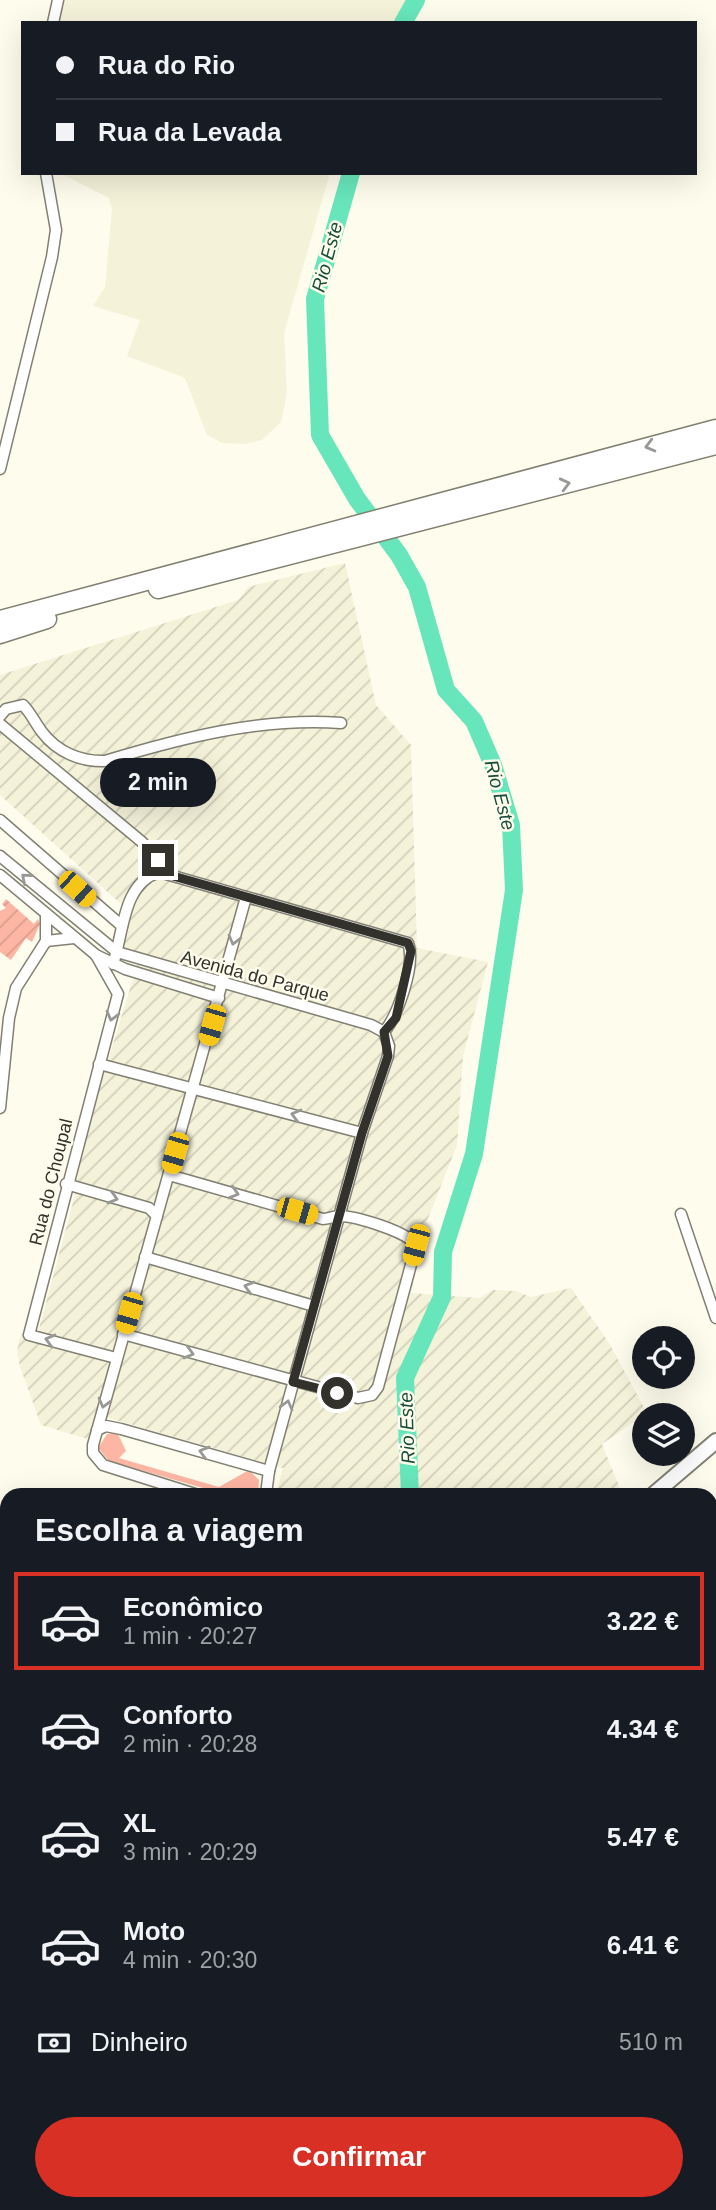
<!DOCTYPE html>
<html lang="pt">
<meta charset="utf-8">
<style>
:root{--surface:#171b24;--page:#242831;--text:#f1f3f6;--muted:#9ea1a6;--line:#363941;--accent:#d93025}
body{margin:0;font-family:Helvetica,sans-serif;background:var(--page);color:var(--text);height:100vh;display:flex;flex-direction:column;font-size:26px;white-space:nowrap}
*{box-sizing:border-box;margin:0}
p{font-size:23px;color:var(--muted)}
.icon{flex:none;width:38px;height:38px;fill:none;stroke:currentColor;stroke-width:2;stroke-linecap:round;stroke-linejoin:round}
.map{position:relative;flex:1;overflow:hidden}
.side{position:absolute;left:0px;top:1488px;width:718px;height:723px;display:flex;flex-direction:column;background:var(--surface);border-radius:21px 21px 0 0;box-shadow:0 7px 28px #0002}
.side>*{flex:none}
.top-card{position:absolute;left:21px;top:21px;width:676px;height:154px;border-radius:0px;box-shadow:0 7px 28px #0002;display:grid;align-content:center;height:154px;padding:0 35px;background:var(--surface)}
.buttons{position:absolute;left:632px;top:1326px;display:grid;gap:14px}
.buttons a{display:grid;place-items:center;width:63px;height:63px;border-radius:50%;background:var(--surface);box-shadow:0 7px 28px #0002;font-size:35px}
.end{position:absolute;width:32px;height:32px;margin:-16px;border:9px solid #32312b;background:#fff;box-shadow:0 0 0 4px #fff}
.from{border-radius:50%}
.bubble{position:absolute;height:49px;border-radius:24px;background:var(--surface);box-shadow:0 7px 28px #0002;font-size:23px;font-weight:600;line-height:49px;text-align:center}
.car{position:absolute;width:21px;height:42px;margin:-21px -10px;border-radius:9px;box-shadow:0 0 5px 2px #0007;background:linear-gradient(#f5c518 24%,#345 0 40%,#f5c518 0 76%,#345 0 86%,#f5c518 0)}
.top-card b{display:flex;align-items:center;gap:24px;height:66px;font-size:26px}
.top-card b+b{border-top:2px solid var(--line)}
.top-card i{width:18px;height:18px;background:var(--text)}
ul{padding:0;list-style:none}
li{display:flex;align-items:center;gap:21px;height:98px;margin:0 14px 10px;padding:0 21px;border:4px solid transparent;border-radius:0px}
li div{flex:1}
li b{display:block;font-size:26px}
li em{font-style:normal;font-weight:600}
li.current{border-color:var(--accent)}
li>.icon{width:63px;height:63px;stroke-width:1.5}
h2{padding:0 35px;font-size:32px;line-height:84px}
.pay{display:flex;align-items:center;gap:18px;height:77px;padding:0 35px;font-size:26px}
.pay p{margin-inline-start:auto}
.cta{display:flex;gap:14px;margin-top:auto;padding:14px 35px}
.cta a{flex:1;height:80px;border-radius:42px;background:var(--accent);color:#fff;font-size:28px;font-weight:600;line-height:80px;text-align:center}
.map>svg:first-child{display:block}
.built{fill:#f4f2d9}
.industrial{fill:url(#industrial-furrows)}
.grass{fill:#feb6a4}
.garden{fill:url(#garden-furrows)}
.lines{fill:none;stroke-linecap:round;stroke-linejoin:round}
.river{stroke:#68e6bb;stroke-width:18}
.street-casing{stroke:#828072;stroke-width:13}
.secondary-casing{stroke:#828072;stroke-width:18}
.highway-casing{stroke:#828072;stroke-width:21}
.street{stroke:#fff;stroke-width:10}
.secondary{stroke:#fff;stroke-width:14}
.highway{stroke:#fff;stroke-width:18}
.oneway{stroke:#989895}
.route{stroke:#32312b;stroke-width:9}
.labels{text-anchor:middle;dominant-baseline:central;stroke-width:5;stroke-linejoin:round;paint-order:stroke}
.street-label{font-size:18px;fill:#32312b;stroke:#fefcec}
.water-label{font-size:19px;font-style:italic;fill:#184d3c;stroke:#fefcec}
</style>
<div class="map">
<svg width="716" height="2210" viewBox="0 0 716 2210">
<defs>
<pattern id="industrial-furrows" width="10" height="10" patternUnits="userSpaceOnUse" patternTransform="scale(1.75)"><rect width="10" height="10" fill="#f4f2d9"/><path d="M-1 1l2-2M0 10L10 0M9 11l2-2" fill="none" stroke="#d2d0ba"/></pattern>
<pattern id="garden-furrows" width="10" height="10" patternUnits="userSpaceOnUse" patternTransform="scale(1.75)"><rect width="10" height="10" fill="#feb6a4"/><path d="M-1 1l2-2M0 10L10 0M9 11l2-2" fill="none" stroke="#da9d8d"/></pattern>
</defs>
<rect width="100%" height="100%" fill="#fefcec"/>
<g class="built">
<path d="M 63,0 L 407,0 L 396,23 L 58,23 Z"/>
<path d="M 60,173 L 330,173 L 284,333 L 287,393 L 281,422 L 262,440 L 245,444 L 222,443 L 207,435 L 185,378 L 127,356 L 140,320 L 93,306 L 105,287 L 112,209 L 109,198 Z"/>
</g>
<g class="industrial">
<path d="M 345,563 L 376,705 L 411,745 L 417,948 L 488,962 L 463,1056 L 457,1145 L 425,1226 L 411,1293 L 479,1298 L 493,1290 L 515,1291 L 531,1297 L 571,1288 L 609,1343 L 647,1413 L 602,1444 L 621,1491 L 628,1494 L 276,1494 L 283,1468 L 95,1414 L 88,1439 L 41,1425 L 20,1367 L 17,1351 L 21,1333 L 37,1336 L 75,1195 L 83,1142 L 140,956 L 123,949 L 131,913 L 0,795 L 0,675 L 238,600 L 248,587 Z"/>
<path d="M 710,1584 L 716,1585 L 716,1805 L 710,1803 Z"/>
</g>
<path class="grass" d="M 117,1432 L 126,1451 L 119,1458 L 219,1487 L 249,1470 L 259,1480 L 258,1494 L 224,1494 L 109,1461 L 98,1448 L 107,1434 Z"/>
<path class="garden" d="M 6,899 L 34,924 L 38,919 L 40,924 L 32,942 L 26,938 L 11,960 L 0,952 L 0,911 L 6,908 L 2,904 Z"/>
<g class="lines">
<g class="river">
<path d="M 403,23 L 416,0"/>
<path d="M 351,173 L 315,299 L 320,435 L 357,499 L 399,555 L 417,587 L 446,690 L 474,721 L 493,765 L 511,825 L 514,890 L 474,1154 L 443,1252 L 442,1297 L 405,1378 L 410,1494"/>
<path d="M 0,2037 L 7,2035"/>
</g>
<g class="street-casing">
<g id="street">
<path d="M 53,23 L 58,0"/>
<path d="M 0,469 L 52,257 L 56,230 L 46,173"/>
<path d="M 0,716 L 6,709 L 23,705 C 31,713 35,723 42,732 C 57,752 81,762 105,761 C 181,738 262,717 341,723"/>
<path d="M 0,724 L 142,842 L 158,860 L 159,872"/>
<path d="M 0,820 L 122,926"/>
<path d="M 0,856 L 117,952 L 371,1025 L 384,1032"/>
<path d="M 0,875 L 96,955 L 125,969 L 219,998"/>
<path d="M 46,941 L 74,938"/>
<path d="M 96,955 L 118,994 L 29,1335 L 116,1358"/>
<path d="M 113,964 C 124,932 122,884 159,872 L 408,943 C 416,964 398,1015 384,1032"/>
<path d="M 99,1064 L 362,1133"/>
<path d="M 0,1108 L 9,1018 L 16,988 L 46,941 L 46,915"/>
<path d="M 66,1184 L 149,1208 L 157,1216"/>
<path d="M 681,1214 L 716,1318"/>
<path d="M 145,1257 L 314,1306"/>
<path d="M 123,1334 L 358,1398 L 372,1395 L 378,1387 L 416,1246 C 410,1232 355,1216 339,1216 C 334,1216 328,1219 323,1219 L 169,1175"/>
<path d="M 97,1430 L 106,1426 L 121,1429 L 269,1471"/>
<path d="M 195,1494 L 103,1465 L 93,1453 L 93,1445 L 246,897"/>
<path d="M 266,1494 L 269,1471 L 362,1133 L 388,1056 L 389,1046 L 384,1032"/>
<path d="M 710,1693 L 716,1695"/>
<path d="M 710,1707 L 716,1709"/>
<path d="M 0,1878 L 7,1873"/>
<path d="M 710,1963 L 716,1955"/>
<path d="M 0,1984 L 7,1980"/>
<path d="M 710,2120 L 716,2120"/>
<path d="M 710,2178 L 716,2174"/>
<path d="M 212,2210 L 222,2203"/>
<path d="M 592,2210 L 599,2203"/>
<path d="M 673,2210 L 681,2203"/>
</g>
</g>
<g class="secondary-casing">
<g id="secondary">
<path d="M 654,1494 L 716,1441"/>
<path d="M 0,1515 L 7,1518"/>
<path d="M 710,1873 L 716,1875"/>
</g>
</g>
<g class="highway-casing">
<g id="highway">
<path d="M 158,589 L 716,445"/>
<path d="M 0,620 L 716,429"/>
<path d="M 0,634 L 47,619"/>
</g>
</g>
<use href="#street" class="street"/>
<use href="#secondary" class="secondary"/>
<use href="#highway" class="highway"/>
</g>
<defs><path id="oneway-chevron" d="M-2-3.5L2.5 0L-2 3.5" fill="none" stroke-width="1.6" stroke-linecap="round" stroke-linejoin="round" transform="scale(1.75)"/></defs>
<g class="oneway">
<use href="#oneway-chevron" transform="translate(650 446) rotate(165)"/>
<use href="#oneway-chevron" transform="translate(565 484) rotate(-14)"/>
<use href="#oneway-chevron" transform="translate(26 878) rotate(-140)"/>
<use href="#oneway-chevron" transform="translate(234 940) rotate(105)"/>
<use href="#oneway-chevron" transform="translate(112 1016) rotate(105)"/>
<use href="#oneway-chevron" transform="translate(296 1115) rotate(-165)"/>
<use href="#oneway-chevron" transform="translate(234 1193) rotate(16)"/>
<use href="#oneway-chevron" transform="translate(113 1198) rotate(16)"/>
<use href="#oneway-chevron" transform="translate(249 1287) rotate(-164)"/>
<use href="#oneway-chevron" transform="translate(50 1340) rotate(-165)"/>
<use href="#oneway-chevron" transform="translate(189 1353) rotate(16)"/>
<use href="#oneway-chevron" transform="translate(104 1403) rotate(105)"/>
<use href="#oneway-chevron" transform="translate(287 1405) rotate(-75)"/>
<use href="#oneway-chevron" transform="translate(204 1452) rotate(-164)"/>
</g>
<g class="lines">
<path class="route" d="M 158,860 L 159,872 L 408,943 L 411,951 L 396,1018 L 384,1032 L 388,1056 L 362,1133 L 293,1382 L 337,1393"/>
</g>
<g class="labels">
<g class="street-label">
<text transform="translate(255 976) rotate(15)">Avenida do Parque</text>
<text transform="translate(51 1182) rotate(-76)">Rua do Choupal</text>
</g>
<g class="water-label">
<text transform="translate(327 257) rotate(-75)">Rio Este</text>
<text transform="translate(500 795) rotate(75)">Rio Este</text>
<text transform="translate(407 1428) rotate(-92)">Rio Este</text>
</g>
</g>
</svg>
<div class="buttons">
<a><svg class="icon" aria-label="locate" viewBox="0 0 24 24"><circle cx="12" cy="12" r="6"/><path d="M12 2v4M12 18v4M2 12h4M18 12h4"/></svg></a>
<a><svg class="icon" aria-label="layers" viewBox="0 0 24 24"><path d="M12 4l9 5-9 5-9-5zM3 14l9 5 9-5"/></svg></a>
</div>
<i class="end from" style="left:337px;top:1393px"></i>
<i class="end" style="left:158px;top:860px"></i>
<div class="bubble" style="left:100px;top:758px;width:116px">2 min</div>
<i class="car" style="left:77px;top:889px;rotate:132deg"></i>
<i class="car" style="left:212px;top:1025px;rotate:196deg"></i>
<i class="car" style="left:175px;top:1153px;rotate:196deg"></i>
<i class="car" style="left:297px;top:1211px;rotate:106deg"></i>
<i class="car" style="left:416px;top:1245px;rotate:195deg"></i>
<i class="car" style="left:129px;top:1313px;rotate:196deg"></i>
<div class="top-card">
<b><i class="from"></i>Rua do Rio</b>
<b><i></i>Rua da Levada</b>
</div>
<section class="side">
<h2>Escolha a viagem</h2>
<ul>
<li class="current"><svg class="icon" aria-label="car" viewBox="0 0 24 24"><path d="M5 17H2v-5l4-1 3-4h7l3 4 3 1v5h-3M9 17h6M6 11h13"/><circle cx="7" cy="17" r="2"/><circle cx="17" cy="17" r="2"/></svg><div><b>Econômico</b><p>1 min · 20:27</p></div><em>3.22 €</em></li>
<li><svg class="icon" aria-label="car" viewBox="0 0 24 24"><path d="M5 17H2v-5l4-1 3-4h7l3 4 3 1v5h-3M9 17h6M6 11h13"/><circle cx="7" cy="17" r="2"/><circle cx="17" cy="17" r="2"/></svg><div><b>Conforto</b><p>2 min · 20:28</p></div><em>4.34 €</em></li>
<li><svg class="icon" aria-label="car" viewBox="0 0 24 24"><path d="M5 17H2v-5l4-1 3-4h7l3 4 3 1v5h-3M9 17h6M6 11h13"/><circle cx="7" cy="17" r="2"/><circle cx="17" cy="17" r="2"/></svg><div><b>XL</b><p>3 min · 20:29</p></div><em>5.47 €</em></li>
<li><svg class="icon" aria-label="car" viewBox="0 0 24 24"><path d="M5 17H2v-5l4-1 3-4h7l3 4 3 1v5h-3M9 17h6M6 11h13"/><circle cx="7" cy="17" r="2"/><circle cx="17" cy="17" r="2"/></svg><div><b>Moto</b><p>4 min · 20:30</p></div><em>6.41 €</em></li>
</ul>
<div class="pay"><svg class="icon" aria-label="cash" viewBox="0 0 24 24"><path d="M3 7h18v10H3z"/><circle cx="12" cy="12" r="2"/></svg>Dinheiro<p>510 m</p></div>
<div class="cta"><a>Confirmar</a></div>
</section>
</div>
